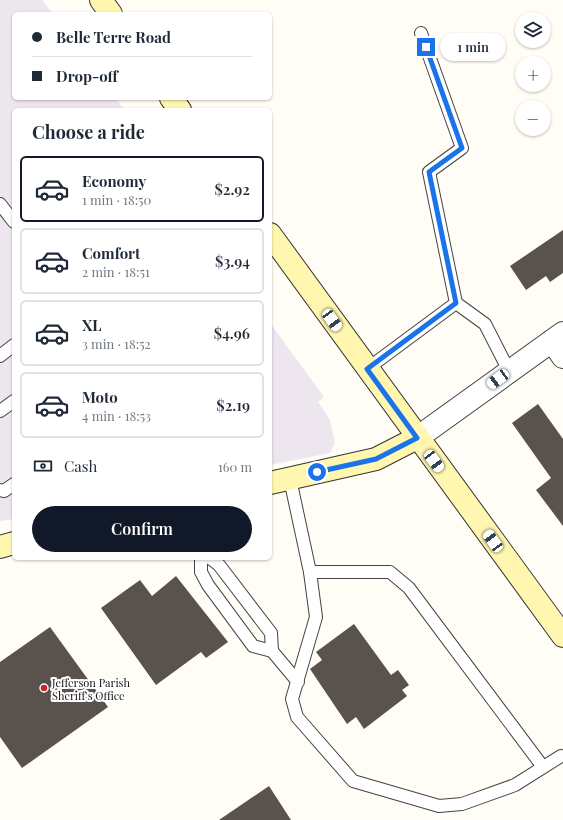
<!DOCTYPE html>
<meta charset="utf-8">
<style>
:root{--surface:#fff;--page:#f2f2f3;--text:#1f2937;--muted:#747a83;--line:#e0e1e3;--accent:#111827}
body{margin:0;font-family:"Playfair Display",serif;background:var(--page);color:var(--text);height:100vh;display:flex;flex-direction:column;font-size:15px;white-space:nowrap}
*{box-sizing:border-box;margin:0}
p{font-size:13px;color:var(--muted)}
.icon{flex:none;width:22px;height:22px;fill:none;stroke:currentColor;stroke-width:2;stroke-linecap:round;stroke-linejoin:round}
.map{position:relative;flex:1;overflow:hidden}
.drawer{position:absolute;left:12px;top:108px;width:260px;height:452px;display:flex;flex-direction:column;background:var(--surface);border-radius:6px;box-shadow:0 1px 3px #0004}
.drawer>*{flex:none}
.banner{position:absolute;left:12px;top:12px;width:260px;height:88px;border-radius:6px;box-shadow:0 1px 3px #0004;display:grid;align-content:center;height:88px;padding:0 20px;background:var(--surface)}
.fabs{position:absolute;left:515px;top:12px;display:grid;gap:8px}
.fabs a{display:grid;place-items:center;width:36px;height:36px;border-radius:50%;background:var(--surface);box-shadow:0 1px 3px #0004;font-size:20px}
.end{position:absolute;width:18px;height:18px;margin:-9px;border:5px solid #1a73e8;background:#fff;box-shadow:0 0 0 2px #fff}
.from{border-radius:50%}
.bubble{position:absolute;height:28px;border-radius:14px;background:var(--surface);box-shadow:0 1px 3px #0004;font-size:13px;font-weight:600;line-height:28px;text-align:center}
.car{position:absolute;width:12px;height:24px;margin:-12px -6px;border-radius:5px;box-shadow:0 0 3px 1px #0007;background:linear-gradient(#fff 24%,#345 0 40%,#fff 0 76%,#345 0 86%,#fff 0)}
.banner b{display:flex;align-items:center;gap:14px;height:38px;font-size:15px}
.banner b+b{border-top:1px solid var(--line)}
.banner i{width:10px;height:10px;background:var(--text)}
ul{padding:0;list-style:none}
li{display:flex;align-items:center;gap:12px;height:66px;margin:0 8px 6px;padding:0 12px;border:2px solid var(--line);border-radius:6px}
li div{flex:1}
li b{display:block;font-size:15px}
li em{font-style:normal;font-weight:600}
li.on{border-color:var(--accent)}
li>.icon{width:36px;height:36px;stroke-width:1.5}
h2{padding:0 20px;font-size:18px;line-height:48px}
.pay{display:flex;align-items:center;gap:10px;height:44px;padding:0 20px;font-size:15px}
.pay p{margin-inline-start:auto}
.primary-button{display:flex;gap:8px;margin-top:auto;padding:8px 20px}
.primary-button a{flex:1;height:46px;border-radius:24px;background:var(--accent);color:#fff;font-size:16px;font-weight:600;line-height:46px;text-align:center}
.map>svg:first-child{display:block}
.industrial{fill:#eee6ef}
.building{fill:#5a524d}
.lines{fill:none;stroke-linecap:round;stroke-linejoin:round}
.lane-casing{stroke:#444;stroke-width:14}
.street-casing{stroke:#444;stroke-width:24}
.secondary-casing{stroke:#333;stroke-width:24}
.lane{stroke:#fff;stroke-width:12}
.street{stroke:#fff;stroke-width:22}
.secondary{stroke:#fff6b0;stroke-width:22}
.route{stroke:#1a73e8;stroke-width:5}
.poi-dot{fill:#c4262e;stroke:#fff;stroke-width:1.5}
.labels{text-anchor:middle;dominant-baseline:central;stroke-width:4;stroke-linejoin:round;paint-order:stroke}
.poi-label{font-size:11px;fill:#111;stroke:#fff;text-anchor:start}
</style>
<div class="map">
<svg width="563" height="820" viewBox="0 0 563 820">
<rect width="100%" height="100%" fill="#fffdf5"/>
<g class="industrial">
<path d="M 0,0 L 42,0 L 53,14 L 14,14 L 14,98 L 116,98 L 124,110 L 14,110 L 14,519 L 0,521 Z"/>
<path d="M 270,323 L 324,397 L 318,402 L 330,420 L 335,443 L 330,453 L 270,465 Z"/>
</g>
<g class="building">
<path d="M 563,230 L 563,273 L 550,282 L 546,276 L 526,290 L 510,266 Z"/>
<path d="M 538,404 L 563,439 L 563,526 L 536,490 L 551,478 L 512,423 Z"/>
<path d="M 176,576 L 228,642 L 206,658 L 201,652 L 156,685 L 101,608 L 140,580 L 152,596 Z"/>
<path d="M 354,624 L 391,675 L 398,670 L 409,685 L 402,690 L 407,696 L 364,729 L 356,717 L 347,724 L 310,669 L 322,660 L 316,652 Z"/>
<path d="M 50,627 L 108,707 L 22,768 L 0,737 L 0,662 Z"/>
<path d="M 269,786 L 291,820 L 219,820 Z"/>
</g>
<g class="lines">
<g class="lane-casing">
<g id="lane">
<path d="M 421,33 L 462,148 L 429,172 L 456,303"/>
<path d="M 0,204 L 14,222"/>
<path d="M 0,356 L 14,345"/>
<path d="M 367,369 L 456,303 L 485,324 L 509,371"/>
<path d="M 0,411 L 14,401"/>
<path d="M 290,479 L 310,572 L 390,572 L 409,588 L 543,767"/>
<path d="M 0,490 L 4,491 L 14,484"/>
<path d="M 201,558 L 201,572 L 208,585 L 253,646 L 272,651 L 271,633 L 219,565 L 210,558"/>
<path d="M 310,572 L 316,617 L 292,699 L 297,717 L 353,781 L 439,806 L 462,804 L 515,785 L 561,756"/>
<path d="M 272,651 L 298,682"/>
</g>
</g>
<g class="street-casing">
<g id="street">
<path d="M 552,341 L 563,357"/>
<path d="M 417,438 L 563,333"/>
</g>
</g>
<g class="secondary-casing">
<g id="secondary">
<path d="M 101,0 L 111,14"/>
<path d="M 171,98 L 180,110"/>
<path d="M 270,234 L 563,636"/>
<path d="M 270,483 L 376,459 L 417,438"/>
<path d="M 0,547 L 14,543"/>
</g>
</g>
<use href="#lane" class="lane"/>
<use href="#street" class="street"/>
<use href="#secondary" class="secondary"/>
</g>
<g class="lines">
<path class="route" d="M 317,472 L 376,459 L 417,438 L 367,369 L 456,303 L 429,172 L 462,148 L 426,47"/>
</g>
<circle class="poi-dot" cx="44" cy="688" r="4"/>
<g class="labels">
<g class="poi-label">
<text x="52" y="682">Jefferson Parish<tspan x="52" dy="13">Sheriff's Office</tspan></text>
</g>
</g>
</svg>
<div class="fabs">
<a><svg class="icon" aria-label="layers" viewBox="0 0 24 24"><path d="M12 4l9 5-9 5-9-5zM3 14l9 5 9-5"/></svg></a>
<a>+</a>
<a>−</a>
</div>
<i class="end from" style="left:317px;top:472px"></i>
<i class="end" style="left:426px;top:47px"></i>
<div class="bubble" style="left:440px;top:33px;width:66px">1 min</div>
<i class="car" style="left:332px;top:320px;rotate:144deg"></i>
<i class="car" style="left:498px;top:379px;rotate:234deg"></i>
<i class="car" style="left:434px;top:461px;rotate:143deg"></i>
<i class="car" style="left:493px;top:541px;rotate:324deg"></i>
<div class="banner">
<b><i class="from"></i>Belle Terre Road</b>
<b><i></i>Drop-off</b>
</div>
<section class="drawer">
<h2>Choose a ride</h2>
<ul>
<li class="on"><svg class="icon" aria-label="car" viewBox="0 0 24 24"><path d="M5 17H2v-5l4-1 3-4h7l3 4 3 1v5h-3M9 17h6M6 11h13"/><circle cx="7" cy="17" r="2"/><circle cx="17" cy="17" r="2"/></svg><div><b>Economy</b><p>1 min · 18:50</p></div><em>$2.92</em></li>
<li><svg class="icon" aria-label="car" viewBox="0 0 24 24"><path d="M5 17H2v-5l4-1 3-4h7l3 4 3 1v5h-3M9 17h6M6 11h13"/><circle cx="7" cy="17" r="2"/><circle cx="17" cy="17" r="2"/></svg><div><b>Comfort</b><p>2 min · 18:51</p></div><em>$3.94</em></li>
<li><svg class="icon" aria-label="car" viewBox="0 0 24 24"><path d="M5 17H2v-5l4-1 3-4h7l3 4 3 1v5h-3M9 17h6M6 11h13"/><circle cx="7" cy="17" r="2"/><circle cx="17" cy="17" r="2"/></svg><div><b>XL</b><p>3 min · 18:52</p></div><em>$4.96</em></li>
<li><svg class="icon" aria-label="car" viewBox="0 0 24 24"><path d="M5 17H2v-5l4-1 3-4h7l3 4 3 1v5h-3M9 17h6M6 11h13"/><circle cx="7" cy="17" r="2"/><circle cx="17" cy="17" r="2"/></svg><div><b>Moto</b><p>4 min · 18:53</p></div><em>$2.19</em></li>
</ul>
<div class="pay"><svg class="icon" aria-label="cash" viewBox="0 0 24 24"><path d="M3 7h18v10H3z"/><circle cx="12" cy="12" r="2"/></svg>Cash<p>160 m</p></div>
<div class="primary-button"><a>Confirm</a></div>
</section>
</div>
